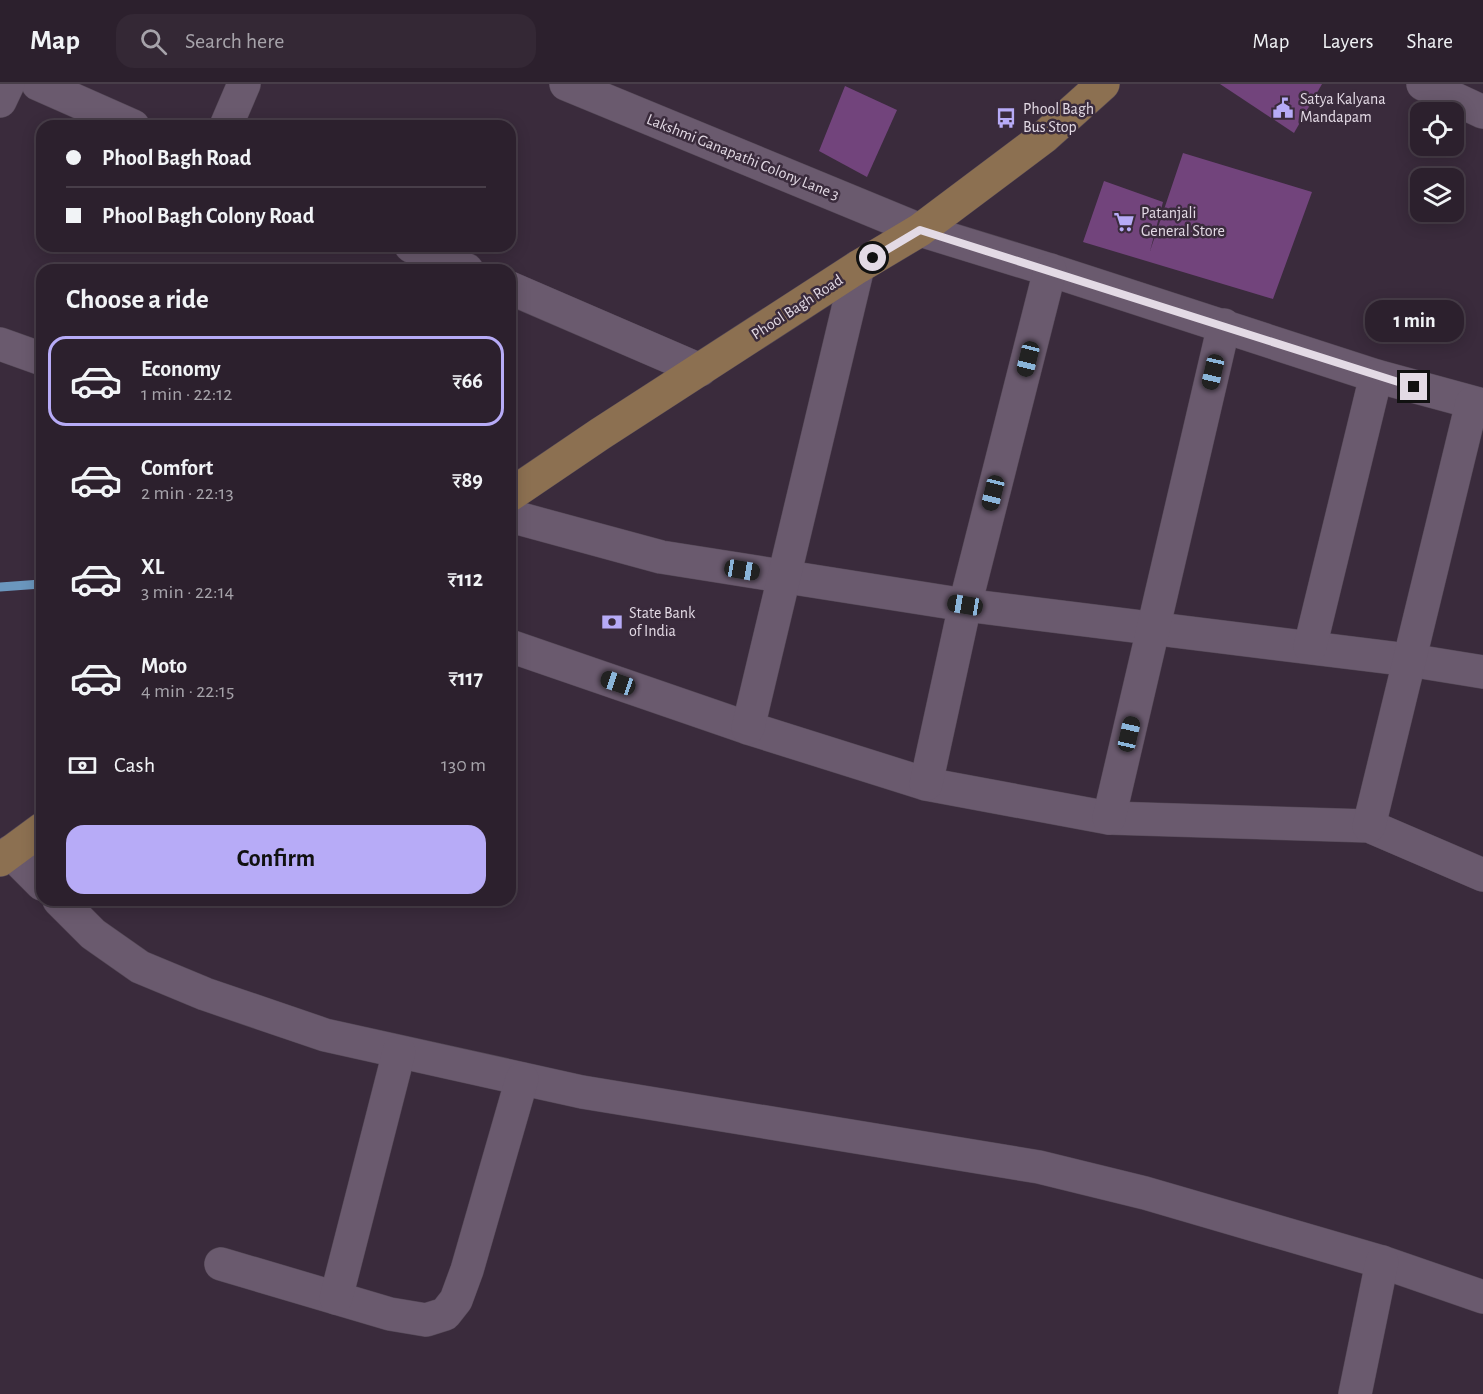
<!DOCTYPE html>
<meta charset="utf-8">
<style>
:root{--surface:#2c202d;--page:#342835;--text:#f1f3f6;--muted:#a6a3aa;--line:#483e49;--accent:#b7abf7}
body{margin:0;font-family:"Alegreya Sans",sans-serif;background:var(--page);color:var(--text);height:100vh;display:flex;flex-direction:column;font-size:22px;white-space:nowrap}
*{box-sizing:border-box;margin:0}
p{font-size:20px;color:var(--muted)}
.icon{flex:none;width:33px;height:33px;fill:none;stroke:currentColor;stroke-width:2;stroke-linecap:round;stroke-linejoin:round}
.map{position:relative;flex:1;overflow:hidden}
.side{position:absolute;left:36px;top:180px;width:480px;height:642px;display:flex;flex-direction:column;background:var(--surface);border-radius:18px;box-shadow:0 3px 15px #0003,0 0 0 2px var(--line)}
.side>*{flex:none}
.guide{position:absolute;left:36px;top:36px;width:480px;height:132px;border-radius:18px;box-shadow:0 3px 15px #0003,0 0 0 2px var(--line);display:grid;align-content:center;height:132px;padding:0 30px;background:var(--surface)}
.tools{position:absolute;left:1410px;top:18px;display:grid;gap:12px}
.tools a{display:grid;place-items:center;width:54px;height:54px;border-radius:12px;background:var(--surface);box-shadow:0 3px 15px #0003,0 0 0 2px var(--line);font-size:30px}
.end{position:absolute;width:27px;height:27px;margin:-14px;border:8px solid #e3dae5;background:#111;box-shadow:0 0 0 3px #111}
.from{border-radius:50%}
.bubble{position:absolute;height:42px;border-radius:18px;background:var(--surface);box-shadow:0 3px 15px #0003,0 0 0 2px var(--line);font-size:20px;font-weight:600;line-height:42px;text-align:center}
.car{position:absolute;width:18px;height:36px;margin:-18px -9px;border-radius:8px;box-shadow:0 0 4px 2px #0007;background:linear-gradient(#222 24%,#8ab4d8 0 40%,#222 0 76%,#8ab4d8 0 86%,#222 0)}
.guide b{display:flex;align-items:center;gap:21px;height:57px;font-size:22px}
.guide b+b{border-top:2px solid var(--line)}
.guide i{width:15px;height:15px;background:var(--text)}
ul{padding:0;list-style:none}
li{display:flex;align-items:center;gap:18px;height:90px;margin:0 12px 9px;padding:0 18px;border:3px solid transparent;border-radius:18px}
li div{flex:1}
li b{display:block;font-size:22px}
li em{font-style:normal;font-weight:600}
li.on{border-color:var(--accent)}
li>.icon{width:54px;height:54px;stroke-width:1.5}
h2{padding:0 30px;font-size:27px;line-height:72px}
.pay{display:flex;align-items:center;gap:15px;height:66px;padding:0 30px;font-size:22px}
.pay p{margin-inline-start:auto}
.primary-button{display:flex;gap:12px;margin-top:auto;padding:12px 30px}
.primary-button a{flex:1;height:69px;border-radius:18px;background:var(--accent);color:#111;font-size:24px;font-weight:600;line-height:69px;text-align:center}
header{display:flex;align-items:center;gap:36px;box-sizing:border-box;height:84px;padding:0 30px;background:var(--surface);border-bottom:2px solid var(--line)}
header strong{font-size:28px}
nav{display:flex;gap:33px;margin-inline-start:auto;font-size:21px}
.search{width:420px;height:54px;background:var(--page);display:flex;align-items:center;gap:15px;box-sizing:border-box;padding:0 21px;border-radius:18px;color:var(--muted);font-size:22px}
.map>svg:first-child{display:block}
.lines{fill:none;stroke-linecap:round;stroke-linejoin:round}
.stream{stroke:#6b97be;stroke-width:9}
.building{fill:#72447c}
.minor-casing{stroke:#534755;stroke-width:34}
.major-casing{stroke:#534755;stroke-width:34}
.minor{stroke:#6a5a6e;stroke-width:33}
.major{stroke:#8c7051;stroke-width:33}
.route{stroke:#e3dae5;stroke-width:8}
.labels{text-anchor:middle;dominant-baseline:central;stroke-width:5;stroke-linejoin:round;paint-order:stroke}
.poi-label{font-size:16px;fill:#e3dae5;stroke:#3a2b3c;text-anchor:start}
.street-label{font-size:16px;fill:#e3dae5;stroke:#3a2b3c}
</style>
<header>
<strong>Map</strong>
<div class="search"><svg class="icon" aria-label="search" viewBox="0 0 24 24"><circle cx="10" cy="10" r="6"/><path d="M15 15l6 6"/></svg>Search here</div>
<nav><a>Map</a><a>Layers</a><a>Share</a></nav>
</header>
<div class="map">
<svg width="1483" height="1310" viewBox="0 0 1483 1310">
<rect width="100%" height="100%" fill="#3a2b3c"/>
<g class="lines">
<path class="stream" d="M 0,503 L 41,500"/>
</g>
<g class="building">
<path d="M 1220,0 L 1322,0 L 1294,49 Z"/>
<path d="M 845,2 L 897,26 L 867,93 L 819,67 Z"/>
<path d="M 1183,69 L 1312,108 L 1273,215 L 1083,158 L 1104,97 L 1163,118 L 1150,167 Z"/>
</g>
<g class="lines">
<g class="minor-casing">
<g id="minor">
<path d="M 38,0 L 133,42"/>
<path d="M 566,0 L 920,146 L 1050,186 L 1376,292 L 1483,321"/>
<path d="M 1423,0 L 1483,28"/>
<path d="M 0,17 L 8,0"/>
<path d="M 226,42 L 244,0"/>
<path d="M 411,162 L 467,186"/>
<path d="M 510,204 L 700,286"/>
<path d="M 0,260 L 42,275"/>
<path d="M 510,432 L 661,473 L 965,521 L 1409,576 L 1483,588"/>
<path d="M 510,562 L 748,644 L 926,700 L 1109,734 L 1369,742 L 1483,791"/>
<path d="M 1310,563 L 1376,292"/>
<path d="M 748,644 L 858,183"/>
<path d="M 926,700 L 965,521 L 1050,186"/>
<path d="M 1109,734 L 1224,241"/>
<path d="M 1369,742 L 1472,319"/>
<path d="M 10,768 L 42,800"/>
<path d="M 59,816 L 93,850 L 140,883 L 205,910 L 325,951 L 582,1008 L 1039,1083 L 1145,1109 L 1382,1178 L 1483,1213"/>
<path d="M 221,1180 L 390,1230 L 426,1236 L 445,1230 L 456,1216 L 467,1186 L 522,995"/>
<path d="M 336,1214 L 399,968"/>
<path d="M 1355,1310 L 1382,1178"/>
</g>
</g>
<g class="major-casing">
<g id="major">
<path d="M 510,411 L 600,350 L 858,183 L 920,146 L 1044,53 L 1103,0"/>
<path d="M 0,776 L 42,745"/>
</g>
</g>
<use href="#minor" class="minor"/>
<use href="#major" class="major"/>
</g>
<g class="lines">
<path class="route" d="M 873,174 L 920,146 L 1414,303"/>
</g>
<defs>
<g id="civic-bare" transform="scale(1.62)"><path d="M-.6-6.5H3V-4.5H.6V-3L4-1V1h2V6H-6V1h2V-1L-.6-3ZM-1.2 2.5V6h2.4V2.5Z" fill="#b7abf7" stroke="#3a2b3c" stroke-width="2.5" paint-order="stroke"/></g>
<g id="bus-bare" transform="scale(1.62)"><path d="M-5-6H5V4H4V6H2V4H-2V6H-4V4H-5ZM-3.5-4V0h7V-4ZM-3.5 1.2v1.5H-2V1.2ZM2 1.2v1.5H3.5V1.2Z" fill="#b7abf7" stroke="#3a2b3c" stroke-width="2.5" paint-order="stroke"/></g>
<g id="supermarket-bare" transform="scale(1.62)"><path d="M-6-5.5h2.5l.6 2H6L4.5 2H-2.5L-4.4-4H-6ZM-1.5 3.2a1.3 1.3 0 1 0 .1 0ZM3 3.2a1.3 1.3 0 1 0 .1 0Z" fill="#b7abf7" stroke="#3a2b3c" stroke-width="2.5" paint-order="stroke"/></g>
<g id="bank-bare" transform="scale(1.62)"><path d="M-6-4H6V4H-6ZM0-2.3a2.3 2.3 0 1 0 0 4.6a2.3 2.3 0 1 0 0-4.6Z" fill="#b7abf7" stroke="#3a2b3c" stroke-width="2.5" paint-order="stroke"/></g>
</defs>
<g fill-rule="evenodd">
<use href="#civic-bare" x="1283" y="24"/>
<use href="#bus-bare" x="1006" y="34"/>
<use href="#supermarket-bare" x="1124" y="138"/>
<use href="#bank-bare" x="612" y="538"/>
</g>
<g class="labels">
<g class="poi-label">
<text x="1300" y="15">Satya Kalyana<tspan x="1300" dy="18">Mandapam</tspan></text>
<text x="1023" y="25">Phool Bagh<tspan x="1023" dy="18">Bus Stop</tspan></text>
<text x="1141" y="129">Patanjali<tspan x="1141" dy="18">General Store</tspan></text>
<text x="629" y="529">State Bank<tspan x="629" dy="18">of India</tspan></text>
</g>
<g class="street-label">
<text transform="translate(743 73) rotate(22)">Lakshmi Ganapathi Colony Lane 3</text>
<text transform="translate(797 223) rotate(-33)">Phool Bagh Road</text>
</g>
</g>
</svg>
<div class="tools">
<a><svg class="icon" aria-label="locate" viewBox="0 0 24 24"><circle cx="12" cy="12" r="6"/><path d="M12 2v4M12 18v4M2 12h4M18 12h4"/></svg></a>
<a><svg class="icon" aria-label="layers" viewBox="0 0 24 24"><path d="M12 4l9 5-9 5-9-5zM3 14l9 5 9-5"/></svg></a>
</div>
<i class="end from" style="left:873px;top:174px"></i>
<i class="end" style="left:1414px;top:303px"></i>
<div class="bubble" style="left:1365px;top:216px;width:99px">1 min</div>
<i class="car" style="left:1028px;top:275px;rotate:194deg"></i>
<i class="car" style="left:1213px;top:288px;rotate:193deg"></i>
<i class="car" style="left:993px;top:409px;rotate:194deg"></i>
<i class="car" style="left:742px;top:486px;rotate:99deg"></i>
<i class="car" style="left:965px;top:521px;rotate:279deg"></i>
<i class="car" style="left:618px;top:599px;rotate:289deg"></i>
<i class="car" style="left:1129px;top:650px;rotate:13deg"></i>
<div class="guide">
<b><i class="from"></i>Phool Bagh Road</b>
<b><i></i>Phool Bagh Colony Road</b>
</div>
<section class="side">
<h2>Choose a ride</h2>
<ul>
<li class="on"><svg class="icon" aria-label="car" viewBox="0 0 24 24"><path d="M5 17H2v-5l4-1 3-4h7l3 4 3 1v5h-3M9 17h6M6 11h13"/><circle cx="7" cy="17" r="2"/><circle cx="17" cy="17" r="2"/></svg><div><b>Economy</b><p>1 min · 22:12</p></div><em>₹66</em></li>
<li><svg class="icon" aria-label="car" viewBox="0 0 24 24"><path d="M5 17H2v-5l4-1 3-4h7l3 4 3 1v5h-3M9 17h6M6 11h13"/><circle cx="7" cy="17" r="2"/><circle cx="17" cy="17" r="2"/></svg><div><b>Comfort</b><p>2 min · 22:13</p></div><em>₹89</em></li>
<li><svg class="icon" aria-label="car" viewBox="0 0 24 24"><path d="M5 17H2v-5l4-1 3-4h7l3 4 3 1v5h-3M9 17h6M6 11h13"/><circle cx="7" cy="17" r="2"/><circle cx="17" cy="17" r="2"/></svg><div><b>XL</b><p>3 min · 22:14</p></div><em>₹112</em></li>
<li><svg class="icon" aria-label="car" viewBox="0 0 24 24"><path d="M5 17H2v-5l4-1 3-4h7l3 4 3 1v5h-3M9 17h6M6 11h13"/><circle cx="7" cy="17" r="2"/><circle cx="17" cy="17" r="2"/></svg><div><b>Moto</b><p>4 min · 22:15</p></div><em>₹117</em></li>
</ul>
<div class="pay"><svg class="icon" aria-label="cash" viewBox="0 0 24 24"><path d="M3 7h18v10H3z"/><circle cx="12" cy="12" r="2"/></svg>Cash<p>130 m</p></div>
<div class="primary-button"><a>Confirm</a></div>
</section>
</div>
